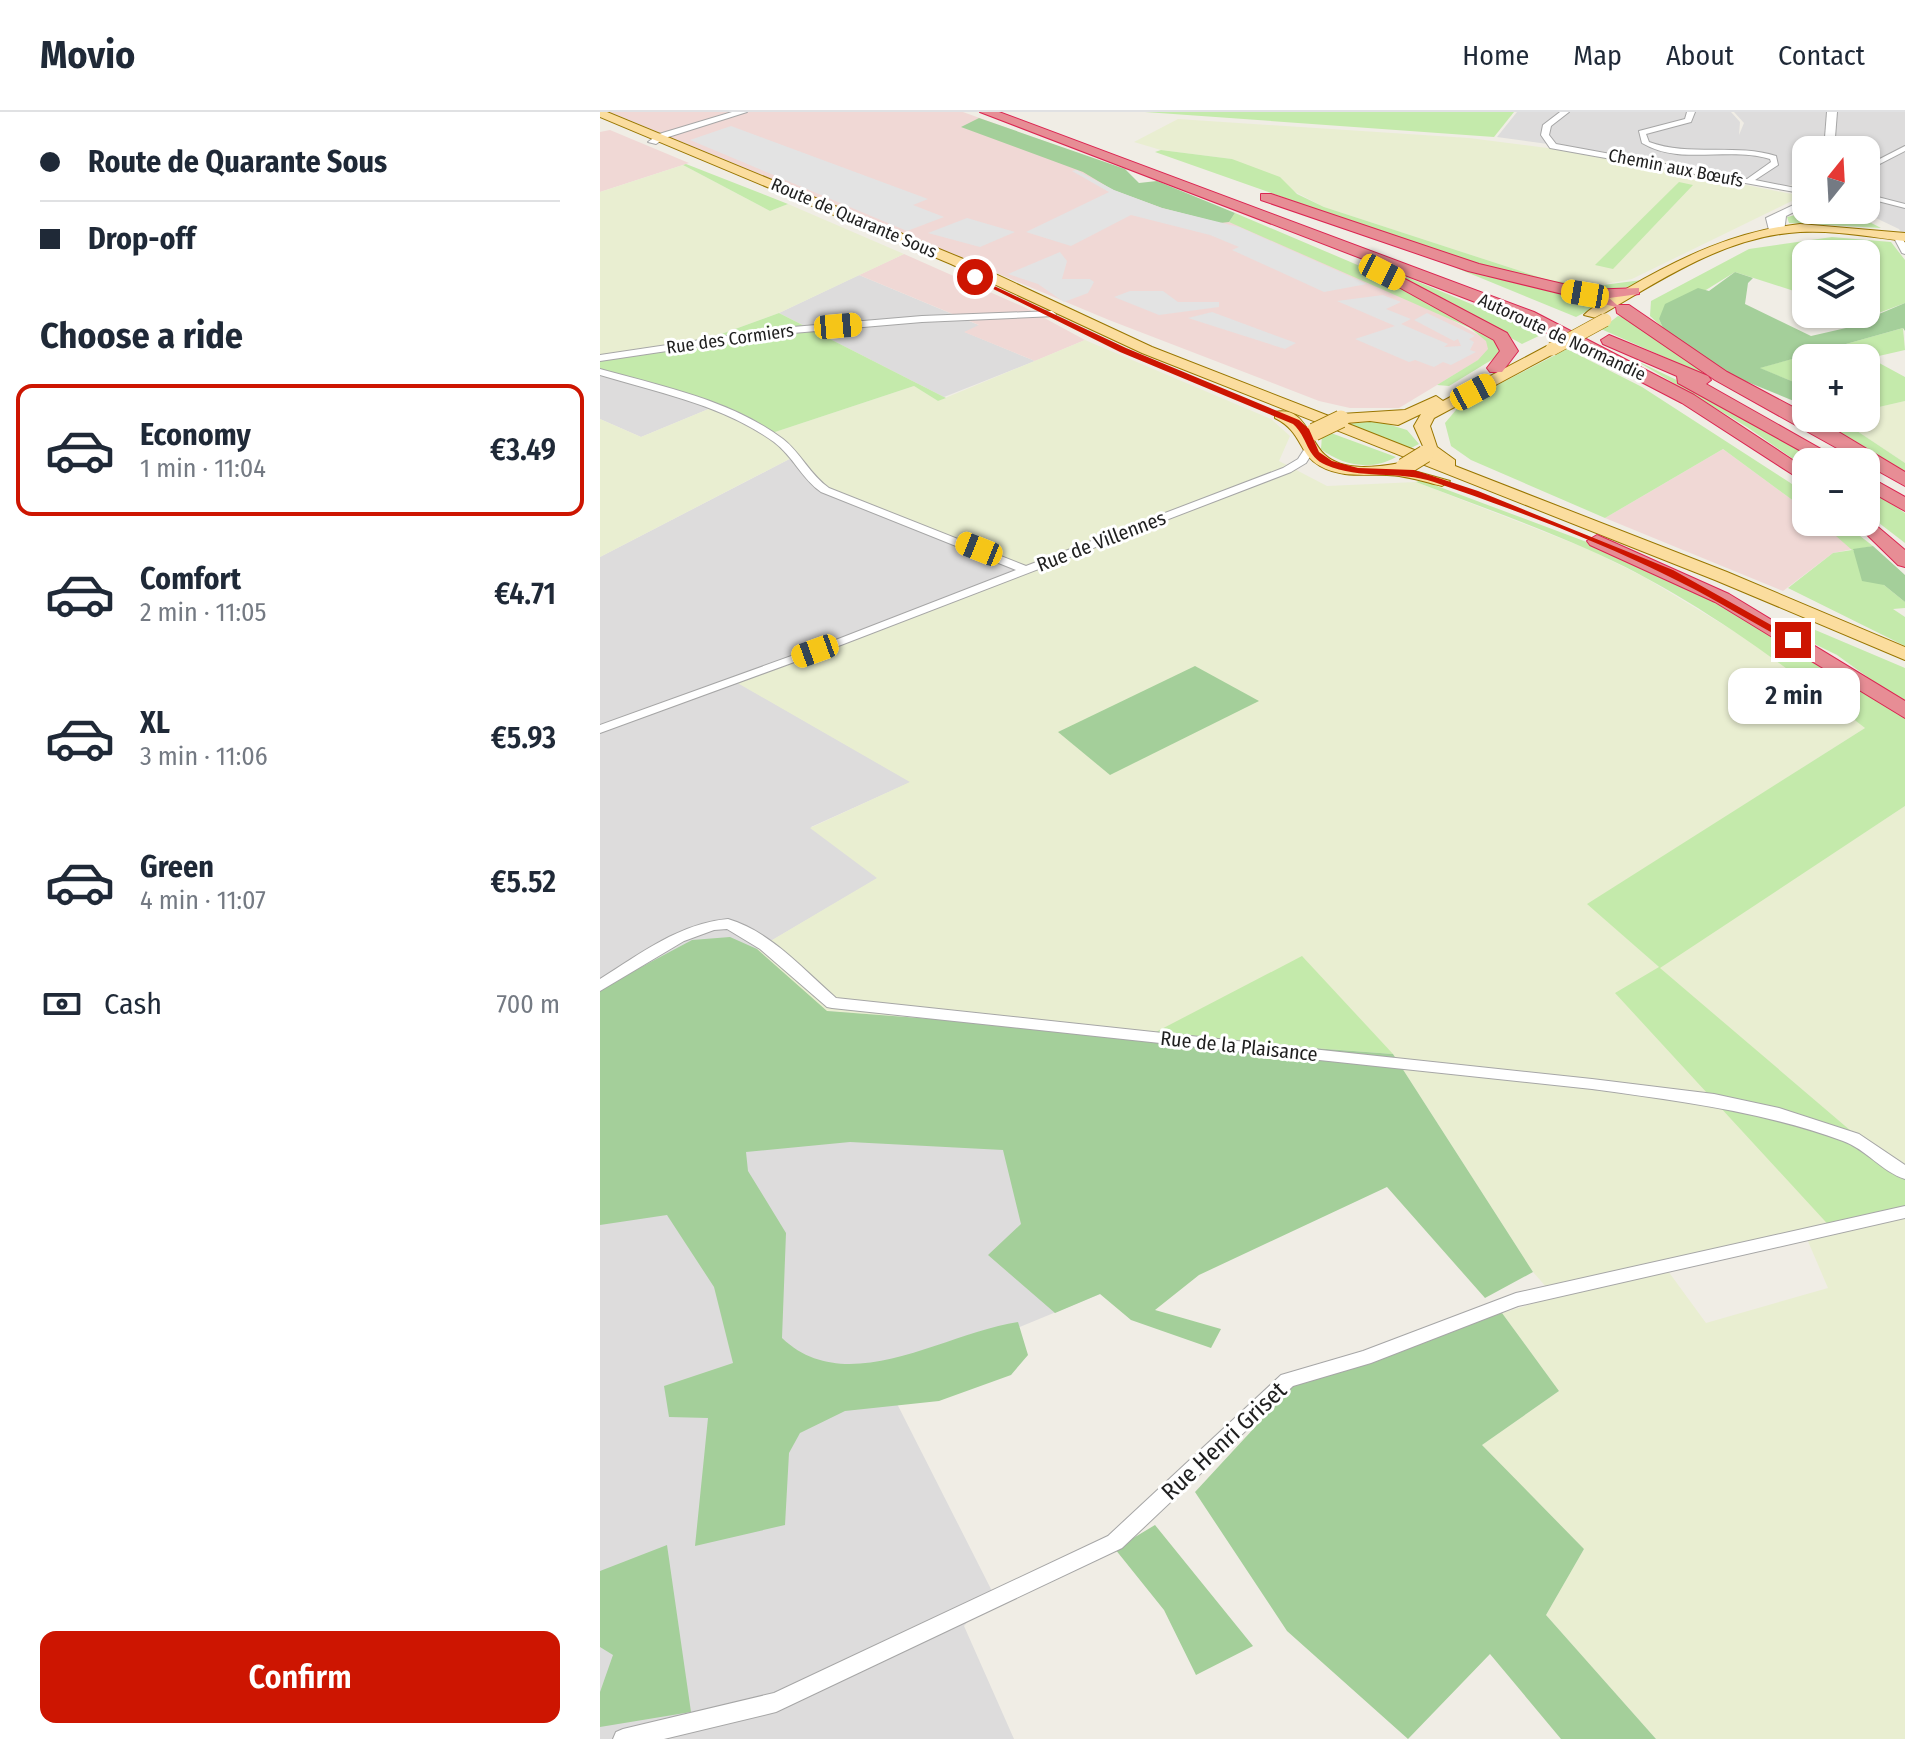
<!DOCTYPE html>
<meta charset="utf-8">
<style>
:root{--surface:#fff;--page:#f2f2f3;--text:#1f2937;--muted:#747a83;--line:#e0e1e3;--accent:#cd1501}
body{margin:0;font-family:"Fira Sans Condensed",sans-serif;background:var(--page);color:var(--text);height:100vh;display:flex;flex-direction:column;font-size:30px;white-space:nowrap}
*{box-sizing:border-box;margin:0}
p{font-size:26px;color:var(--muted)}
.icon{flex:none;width:44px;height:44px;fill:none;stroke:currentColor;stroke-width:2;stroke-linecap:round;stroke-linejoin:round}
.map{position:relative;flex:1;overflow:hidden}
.panel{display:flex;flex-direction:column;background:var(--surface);width:600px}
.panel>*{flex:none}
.guide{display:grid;align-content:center;height:176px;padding:0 40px;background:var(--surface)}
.needle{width:52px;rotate:18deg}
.buttons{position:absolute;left:1192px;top:24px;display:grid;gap:16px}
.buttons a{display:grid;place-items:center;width:88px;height:88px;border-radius:16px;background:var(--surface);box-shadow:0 2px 6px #0004;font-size:40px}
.end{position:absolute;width:36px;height:36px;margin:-18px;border:10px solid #cd1501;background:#fff;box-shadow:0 0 0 4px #fff}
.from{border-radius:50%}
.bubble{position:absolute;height:56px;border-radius:16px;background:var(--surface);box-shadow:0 2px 6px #0004;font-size:26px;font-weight:600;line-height:56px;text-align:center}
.car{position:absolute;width:24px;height:48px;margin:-24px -12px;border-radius:10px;box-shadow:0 0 6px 2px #0007;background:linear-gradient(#f5c518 24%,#345 0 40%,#f5c518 0 76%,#345 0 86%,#f5c518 0)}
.guide b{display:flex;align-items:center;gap:28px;height:76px;font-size:30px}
.guide b+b{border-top:2px solid var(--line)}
.guide i{width:20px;height:20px;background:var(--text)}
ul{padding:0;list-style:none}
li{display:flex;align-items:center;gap:24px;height:132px;margin:0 16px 12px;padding:0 24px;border:4px solid transparent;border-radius:16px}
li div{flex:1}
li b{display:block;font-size:30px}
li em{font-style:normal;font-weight:600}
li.on{border-color:var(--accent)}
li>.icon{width:72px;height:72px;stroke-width:1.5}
h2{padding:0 40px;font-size:36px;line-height:96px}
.pay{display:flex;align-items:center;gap:20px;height:88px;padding:0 40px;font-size:30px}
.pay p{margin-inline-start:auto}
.button{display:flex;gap:16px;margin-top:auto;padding:16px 40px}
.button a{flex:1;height:92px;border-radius:16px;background:var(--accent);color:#fff;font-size:32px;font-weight:600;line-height:92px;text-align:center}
header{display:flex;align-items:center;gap:48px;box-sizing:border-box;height:112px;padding:0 40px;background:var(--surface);border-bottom:2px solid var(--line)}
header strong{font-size:38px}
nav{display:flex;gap:44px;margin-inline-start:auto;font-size:28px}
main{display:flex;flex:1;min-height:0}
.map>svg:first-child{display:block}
.residential{fill:#dddcdc}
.commercial{fill:#f0d8d5}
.farmland{fill:#e9eed1;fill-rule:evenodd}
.grass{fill:#c4eaab}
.forest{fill:#a4cf9a}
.parking{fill:#e3e3e3}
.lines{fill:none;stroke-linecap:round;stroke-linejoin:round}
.minor-casing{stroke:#a6a6a6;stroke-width:2}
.tertiary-casing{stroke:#a6a6a6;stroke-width:2}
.primary-casing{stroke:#997601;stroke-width:2}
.motorway-casing{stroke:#db2551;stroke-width:2}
.minor{fill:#fff;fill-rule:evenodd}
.tertiary{fill:#fff;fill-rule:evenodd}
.primary{fill:#fbdd9e;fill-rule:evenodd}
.motorway{fill:#e78d95;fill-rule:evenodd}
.primary-bridge-far1-casing{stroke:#997601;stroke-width:14;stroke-linecap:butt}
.primary-bridge-casing{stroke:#997601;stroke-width:19;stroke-linecap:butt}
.primary-bridge-far1{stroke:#fbdd9e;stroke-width:13}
.primary-bridge{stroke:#fbdd9e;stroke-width:17}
.route{fill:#cd1501}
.labels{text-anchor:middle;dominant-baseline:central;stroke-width:6;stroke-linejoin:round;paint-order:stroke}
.far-street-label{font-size:18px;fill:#1f1f1f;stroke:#fff}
.street-label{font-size:20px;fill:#1f1f1f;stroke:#fff}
.near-street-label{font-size:24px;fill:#1f1f1f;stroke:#fff}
</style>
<header>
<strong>Movio</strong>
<nav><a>Home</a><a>Map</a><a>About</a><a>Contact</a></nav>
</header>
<main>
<section class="panel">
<div class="guide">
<b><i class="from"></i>Route de Quarante Sous</b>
<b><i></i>Drop-off</b>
</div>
<h2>Choose a ride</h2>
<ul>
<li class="on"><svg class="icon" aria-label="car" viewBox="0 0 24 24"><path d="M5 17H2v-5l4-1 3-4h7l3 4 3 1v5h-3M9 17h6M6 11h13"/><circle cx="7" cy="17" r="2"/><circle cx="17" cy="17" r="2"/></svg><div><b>Economy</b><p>1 min · 11:04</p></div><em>€3.49</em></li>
<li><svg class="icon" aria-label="car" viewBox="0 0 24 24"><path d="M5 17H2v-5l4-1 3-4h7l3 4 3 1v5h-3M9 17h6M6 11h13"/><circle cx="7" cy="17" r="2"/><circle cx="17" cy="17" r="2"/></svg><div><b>Comfort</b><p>2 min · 11:05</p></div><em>€4.71</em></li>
<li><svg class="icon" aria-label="car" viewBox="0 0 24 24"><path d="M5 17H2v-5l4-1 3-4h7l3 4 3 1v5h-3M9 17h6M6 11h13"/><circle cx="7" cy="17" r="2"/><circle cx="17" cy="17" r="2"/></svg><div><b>XL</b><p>3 min · 11:06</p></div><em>€5.93</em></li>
<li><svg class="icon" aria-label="car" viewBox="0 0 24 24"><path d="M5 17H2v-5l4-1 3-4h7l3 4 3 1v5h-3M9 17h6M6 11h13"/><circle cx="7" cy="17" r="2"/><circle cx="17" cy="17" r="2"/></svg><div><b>Green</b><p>4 min · 11:07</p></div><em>€5.52</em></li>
</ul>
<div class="pay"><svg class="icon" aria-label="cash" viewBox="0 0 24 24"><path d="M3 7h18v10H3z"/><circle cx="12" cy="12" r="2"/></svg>Cash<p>700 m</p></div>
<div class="button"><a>Confirm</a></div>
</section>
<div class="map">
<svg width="1305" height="1627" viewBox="0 0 1305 1627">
<rect width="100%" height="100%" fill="#f0ede5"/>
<g class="residential">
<path d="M 917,0 L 1131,0 L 1140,10 L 1139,23 L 1144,11 L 1134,0 L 1305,0 L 1305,127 L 1299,117 L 1259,98 L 1266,98 L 1266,38 L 1220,38 L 1221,31 L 1218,38 L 1206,38 L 1206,60 L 1191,73 L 1181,74 L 1057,47 L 897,25 Z"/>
<path d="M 259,163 L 381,214 L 365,220 L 435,249 L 344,285 L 179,201 Z"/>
<path d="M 0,261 L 65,277 L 111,296 L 41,325 L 0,307 Z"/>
<path d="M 201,341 L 193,352 L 426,458 L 135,569 L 311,670 L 211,715 L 278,766 L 164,833 L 561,1142 L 500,1182 L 286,1270 L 393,1481 L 364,1514 L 414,1627 L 0,1627 L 0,445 Z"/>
</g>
<g class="commercial">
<path d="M 10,0 L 363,0 L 508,52 L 569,94 L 642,113 L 809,184 L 900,235 L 799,296 L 750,296 L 719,289 L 509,208 Z"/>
<path d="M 10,18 L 89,51 L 0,80 L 0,20 Z"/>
<path d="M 304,142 L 426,196 L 485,228 L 435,249 L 364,220 L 379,213 L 259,163 Z"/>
<path d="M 1123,337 L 1206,398 L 1206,410 L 1220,410 L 1253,437 L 1233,441 L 1183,479 L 1005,406 Z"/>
</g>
<g class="farmland">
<path d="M 578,7 L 869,26 L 979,40 L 1202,84 L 1032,167 L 995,174 L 948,168 L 724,95 L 632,47 L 561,38 L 534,30 Z"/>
<path d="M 83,53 L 170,99 L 188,92 L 304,142 L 179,201 L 113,225 L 0,244 L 0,80 Z"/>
<path d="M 485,228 L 671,307 L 690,324 L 679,349 L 727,374 L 816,370 L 988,437 L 1044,465 L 1162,536 L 1265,616 L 988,792 L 1059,855 L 1305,694 L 1305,1065 L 1059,856 L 1305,1103 L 1305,1627 L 1056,1627 L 946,1503 L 984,1437 L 882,1333 L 959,1279 L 902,1201 L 955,1185 L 933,1160 L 793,942 L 226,899 L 157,837 L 277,766 L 210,716 L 310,670 L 134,569 L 424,458 L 240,384 L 193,352 L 199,342 L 0,445 L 0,307 L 41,325 L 111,296 L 166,323 L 314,274 L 338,289 ZM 1207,1127 L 1228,1176 L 1106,1211 L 1068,1159 Z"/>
<path d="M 1305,289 L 1305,351 L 1242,309 L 1266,306 L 1266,298 Z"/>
</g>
<g class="grass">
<path d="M 545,0 L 914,0 L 894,25 Z"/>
<path d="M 561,38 L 632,47 L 680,65 L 697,82 L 724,95 L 948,168 L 995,174 L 1042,168 L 1029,175 L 983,179 L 872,152 L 555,40 Z"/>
<path d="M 86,52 L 188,92 L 170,99 L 83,53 Z"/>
<path d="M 1079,70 L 1093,73 L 1013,157 L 995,153 Z"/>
<path d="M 1217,98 L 1246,98 L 1281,116 L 1189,111 L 1187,105 Z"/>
<path d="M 635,101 L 760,154 L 890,223 L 900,235 L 898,244 L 849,274 L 837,273 L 878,248 L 888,237 L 886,229 L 870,216 L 629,110 Z"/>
<path d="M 1232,125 L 1291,130 L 1305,148 L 1305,191 L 1276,202 L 1266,195 L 1266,142 L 1206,142 L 1206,176 L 1194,179 L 1135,160 L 1059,207 L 1063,216 L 1050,204 L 1051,189 L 1149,137 Z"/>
<path d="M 771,150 L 943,222 L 922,232 Z"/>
<path d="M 854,155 L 1001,192 L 976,205 Z"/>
<path d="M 179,201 L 346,286 L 338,289 L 314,274 L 166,323 C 112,294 59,275 0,261 L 0,244 L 113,225 Z"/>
<path d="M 1018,204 L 1028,206 L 1132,275 L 1001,217 Z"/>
<path d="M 1303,216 L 1305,238 L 1270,246 L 1305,265 L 1305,289 L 1266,298 L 1266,246 L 1206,246 L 1206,275 L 1159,256 Z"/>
<path d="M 967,237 L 1042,275 L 1189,370 L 1206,382 L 1206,398 L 1123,337 L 1005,406 L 871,348 L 851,334 L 845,311 L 861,292 Z"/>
<path d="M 1035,248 L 1110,284 L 1225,350 L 1206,350 L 1206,356 L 1147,315 Z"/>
<path d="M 1209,306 L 1242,309 L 1305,351 L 1305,362 Z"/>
<path d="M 777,309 L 807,318 L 819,332 L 807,338 L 789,331 L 786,326 L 746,312 Z"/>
<path d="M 731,321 L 796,345 C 772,359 743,354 721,337 L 722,323 Z"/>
<path d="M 821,368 L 1064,459 L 1305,603 L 1305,694 L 1060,856 L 1305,1065 L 1305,1103 L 1235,1120 L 1015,881 L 1059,855 L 987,792 L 1265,616 C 1179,549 1088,481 987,437 C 931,412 873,392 816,370 Z"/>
<path d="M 1266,375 L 1305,401 L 1305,431 L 1266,401 Z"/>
<path d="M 1220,410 L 1242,410 L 1273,434 L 1253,438 L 1284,473 L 1305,490 L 1305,496 L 1293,497 L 1305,505 L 1305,534 L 1188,476 L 1233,441 L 1252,438 Z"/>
<path d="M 1187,506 L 1305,556 L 1305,592 L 1237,543 L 1178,514 Z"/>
<path d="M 702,844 L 793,942 L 550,923 Z"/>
</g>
<g class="forest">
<path d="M 379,6 L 525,57 L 539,71 L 557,69 L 635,101 L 629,110 L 620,111 L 562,96 L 513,78 L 483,60 L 361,15 Z"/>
<path d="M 1135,160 L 1153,166 L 1148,171 L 1145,192 L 1211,224 L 1246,216 L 1305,191 L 1305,219 L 1303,216 L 1160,256 L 1206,275 L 1206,294 L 1118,258 L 1063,216 L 1059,207 L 1065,192 L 1098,176 L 1109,179 Z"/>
<path d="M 1273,434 L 1305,463 L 1305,490 L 1284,473 L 1262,469 L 1253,437 Z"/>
<path d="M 595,554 L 659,589 L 510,663 L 458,620 Z"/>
<path d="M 130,825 L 157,837 L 227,899 L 793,942 L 933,1160 L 885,1186 L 787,1075 L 599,1163 L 555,1198 L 621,1217 L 611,1236 L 531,1208 L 500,1182 L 455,1201 L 388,1143 L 421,1112 L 403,1038 L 250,1030 L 146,1040 L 148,1059 L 186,1121 L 182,1226 C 247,1288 344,1221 418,1210 L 428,1243 L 411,1263 L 339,1289 L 245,1299 L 200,1321 L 189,1341 L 185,1413 L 95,1434 L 108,1306 L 69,1305 L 64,1274 L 133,1251 L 114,1175 L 67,1103 L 0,1113 L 0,877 L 92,828 Z"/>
<path d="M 902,1201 L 959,1279 L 882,1333 L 984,1437 L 946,1503 L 1056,1627 L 961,1627 L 890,1542 L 808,1627 L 687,1519 L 595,1380 L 708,1258 Z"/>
<path d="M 555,1413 L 653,1534 L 596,1563 L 564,1498 L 515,1437 Z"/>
<path d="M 67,1433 L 91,1600 L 0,1615 L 0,1580 L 13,1543 L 0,1535 L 0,1459 Z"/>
</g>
<g class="parking">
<path d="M 131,14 L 328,87 L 313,93 L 344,105 L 307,119 L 90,28 Z"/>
<path d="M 476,58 L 514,78 L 562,96 L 639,115 L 767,172 L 724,180 L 632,138 L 639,135 L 610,123 L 531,103 L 471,134 L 426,120 L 509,80 L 472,59 Z"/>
<path d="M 367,106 L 415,120 L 380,135 L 328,121 Z"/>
<path d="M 460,140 L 467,149 L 462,167 L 490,167 L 494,170 L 488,181 L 464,190 L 438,172 L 408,162 Z"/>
<path d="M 530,179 L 563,179 L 578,190 L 619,190 L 619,195 L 559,203 L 514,185 Z"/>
<path d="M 783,183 L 801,190 L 786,197 L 811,207 L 801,212 L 848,232 L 844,235 L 861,234 L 858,227 L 854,229 L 814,208 L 827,201 L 875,224 L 869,227 L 874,230 L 870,238 L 876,240 L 851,253 L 843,250 L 834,255 L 815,248 L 809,250 L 755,227 L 795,214 L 737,189 Z"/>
<path d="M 612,200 L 696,231 L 685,237 L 588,206 Z"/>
</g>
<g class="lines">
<g class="minor-casing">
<g id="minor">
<path d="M 960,0 L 969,0 L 951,14 L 949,23 L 956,32 L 1147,67 L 1171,50 L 1170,47 C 1129,34 1080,54 1042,31 L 1039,19 L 1085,7 L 1087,0 L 1095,0 L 1091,10 L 1046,22 L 1049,30 C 1090,45 1134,31 1176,44 L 1178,53 L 1155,68 L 1206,78 L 1206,82 L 950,36 L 941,23 L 943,13 Z"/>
<path d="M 1305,34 L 1305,39 L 1266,59 L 1266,54 Z"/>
<path d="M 1266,82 L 1305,92 L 1305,96 L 1266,86 Z"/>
<path d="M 1294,122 L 1301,124 L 1305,131 L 1305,142 L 1302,141 L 1293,124 Z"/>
<path d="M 452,199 L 456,202 L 455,204 L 322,210 L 181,222 L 0,249 L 0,243 L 181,216 L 322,204 Z"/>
<path d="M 0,257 C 61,274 131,288 183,327 C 201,341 210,363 229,376 L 426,454 L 683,356 L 698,347 L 707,333 L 716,335 L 706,351 L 691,360 L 241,533 L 0,621 L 0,613 L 233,529 L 416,458 L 221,380 C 202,367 193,344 174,330 C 123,293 59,281 0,263 Z"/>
<path d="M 128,807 C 170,819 204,858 236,886 L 992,967 L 1114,982 L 1179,996 L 1259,1022 L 1305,1053 L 1305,1067 C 1282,1060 1266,1037 1243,1029 C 1161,999 1078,989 992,977 L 232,896 L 227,895 L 160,837 L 127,817 L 114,818 L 84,829 L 0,879 L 0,867 C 40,842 80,811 128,807 Z"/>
<path d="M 1305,1094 L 1305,1106 L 918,1194 L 771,1251 L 693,1274 L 522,1436 L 176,1600 L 64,1627 L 13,1627 L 16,1620 L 23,1617 L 174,1581 L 508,1424 L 681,1263 L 763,1239 L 916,1181 Z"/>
</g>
</g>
<g class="tertiary-casing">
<g id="tertiary">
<path d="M 132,0 L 147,0 L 65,26 L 56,32 L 48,30 L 59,22 Z"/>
<path d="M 1227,0 L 1237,0 L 1234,38 L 1224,38 Z"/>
<path d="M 1206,68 L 1206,86 L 1195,79 Z"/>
<path d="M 1206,87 L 1206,94 L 1186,104 L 1184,120 L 1169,118 L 1166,106 Z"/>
</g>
</g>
<g class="primary-casing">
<g id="primary">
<path d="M 0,0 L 7,0 L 361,146 L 552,235 L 734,306 L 741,302 L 805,298 L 836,284 L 843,289 L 947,234 L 957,234 L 957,240 L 834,306 L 830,314 L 837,335 L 855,348 L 855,354 L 1127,460 L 1305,535 L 1305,548 L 1115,468 L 542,241 L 351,152 L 0,5 ZM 821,302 L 814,314 L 827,343 L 746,311 L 770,309 L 798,313 Z"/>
<path d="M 1200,112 L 1305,121 L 1305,129 C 1270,125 1235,118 1200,120 C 1125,124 1059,169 996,206 L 984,203 C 995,192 1012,185 1026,177 C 1081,145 1136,119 1200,112 Z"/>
<path d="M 675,300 C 706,294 708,328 725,343 C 744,360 777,355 800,351 L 807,357 L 850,369 L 842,374 C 825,370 805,363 787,363 C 764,362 741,366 720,354 C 698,342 703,320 675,306 Z"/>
</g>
</g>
<g class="motorway-casing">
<g id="motorway">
<path d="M 380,0 L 399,0 L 934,200 L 1094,283 L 1206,357 L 1206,371 L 1082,291 L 922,208 Z"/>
<path d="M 661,82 L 671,82 L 879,152 L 988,178 L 1039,176 L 1039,182 L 1009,186 L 1017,193 L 1029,193 L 1127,260 L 1206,302 L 1206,306 L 1227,313 L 1305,360 L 1305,374 L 1115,268 L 1017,201 L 1016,195 L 868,159 L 661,88 Z"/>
<path d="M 801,165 L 907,221 L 918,239 L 902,260 L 890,260 L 887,256 L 900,239 L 894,228 L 795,173 L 793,170 Z"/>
<path d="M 1009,223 L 1108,264 L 1111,268 L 1106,272 L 1244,350 L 1221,350 L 1078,271 L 1077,264 L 1003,232 L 1001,228 Z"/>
<path d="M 1266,363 L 1305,385 L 1305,399 L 1266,377 Z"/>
<path d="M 1266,405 L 1305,438 L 1305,455 L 1298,453 L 1254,410 L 1266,410 Z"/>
<path d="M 997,423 L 1129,482 L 1305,589 L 1305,606 L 1115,490 L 990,433 L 987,429 Z"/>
</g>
</g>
<use href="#minor" class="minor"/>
<use href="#tertiary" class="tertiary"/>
<use href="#primary" class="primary"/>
<use href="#motorway" class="motorway"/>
<g class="primary-bridge-far1-casing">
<path id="primary-bridge-far1" d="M 952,237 L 1005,208"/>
</g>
<g class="primary-bridge-casing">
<g id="primary-bridge">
<path d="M 714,320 L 741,307"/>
<path d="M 804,355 L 825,342"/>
</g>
</g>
<use href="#primary-bridge-far1" class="primary-bridge-far1"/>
<use href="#primary-bridge" class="primary-bridge"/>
</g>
<path class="route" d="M 373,164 L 526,236 L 699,308 L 709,317 L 719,340 L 732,349 L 758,356 L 814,358 L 878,379 L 1073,458 L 1198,528 L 1189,530 C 1148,508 1108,483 1066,463 C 993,427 910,396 834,370 C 799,358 760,368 726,353 C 706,345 708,325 693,312 L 520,240 L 373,167 Z"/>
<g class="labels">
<g class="far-street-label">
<text transform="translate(1076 56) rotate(11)">Chemin aux Bœufs</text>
<text transform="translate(254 106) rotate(23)">Route de Quarante Sous</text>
<text transform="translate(962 225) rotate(25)">Autoroute de Normandie</text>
<text transform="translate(130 227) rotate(-8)">Rue des Cormiers</text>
</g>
<g class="street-label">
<text transform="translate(501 429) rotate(-21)">Rue de Villennes</text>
<text transform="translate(639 934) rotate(6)">Rue de la Plaisance</text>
</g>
<g class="near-street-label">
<text transform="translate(624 1329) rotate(-43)">Rue Henri Griset</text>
</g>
</g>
</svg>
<div class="buttons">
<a><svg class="needle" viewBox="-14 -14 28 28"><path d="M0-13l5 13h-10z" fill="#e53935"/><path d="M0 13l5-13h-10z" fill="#747a83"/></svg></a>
<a><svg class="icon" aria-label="layers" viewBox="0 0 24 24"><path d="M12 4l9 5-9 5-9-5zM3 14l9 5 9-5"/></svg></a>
<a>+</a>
<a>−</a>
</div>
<i class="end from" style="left:375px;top:165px"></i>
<i class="end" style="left:1193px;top:528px"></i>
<div class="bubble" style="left:1128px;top:556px;width:132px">2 min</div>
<i class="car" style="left:782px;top:160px;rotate:117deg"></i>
<i class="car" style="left:985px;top:182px;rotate:280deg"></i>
<i class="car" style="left:238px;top:214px;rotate:85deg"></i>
<i class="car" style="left:873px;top:280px;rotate:62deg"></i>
<i class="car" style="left:379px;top:437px;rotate:292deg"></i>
<i class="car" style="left:215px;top:539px;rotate:250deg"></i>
</div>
</main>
